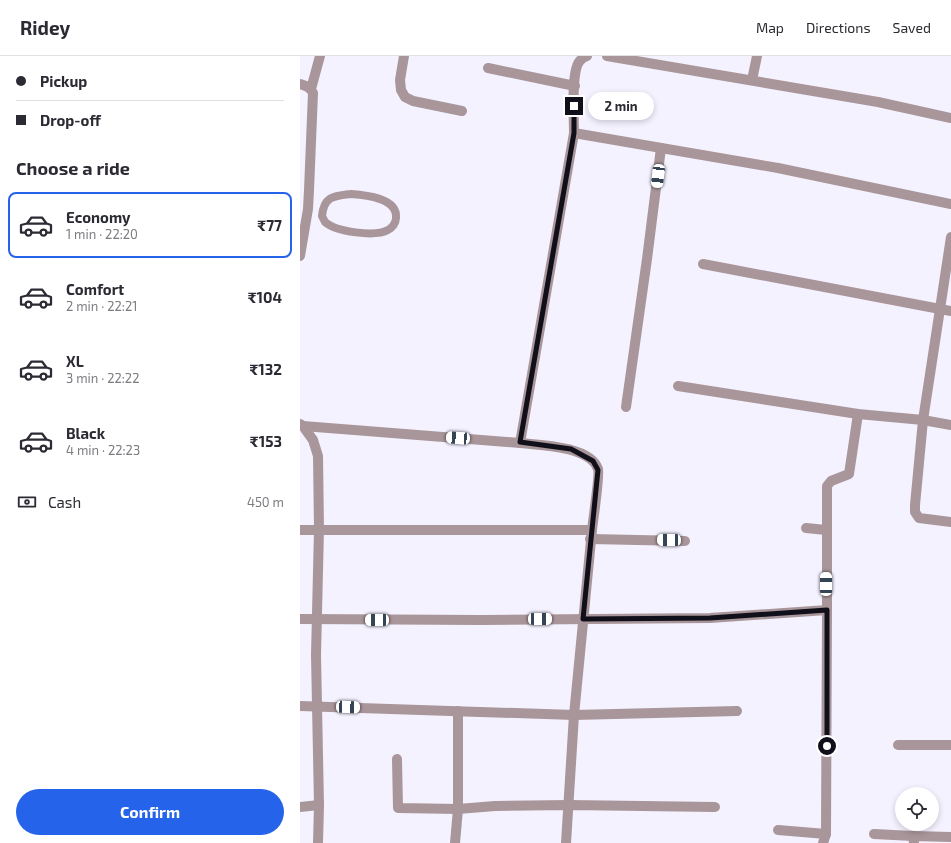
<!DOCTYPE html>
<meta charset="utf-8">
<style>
:root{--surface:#fff;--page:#f2f2f3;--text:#2b2b33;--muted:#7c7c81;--line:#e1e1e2;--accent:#2563eb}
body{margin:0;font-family:"Exo 2",sans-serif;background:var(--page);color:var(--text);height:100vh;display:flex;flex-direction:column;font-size:15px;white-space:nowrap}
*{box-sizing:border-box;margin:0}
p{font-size:13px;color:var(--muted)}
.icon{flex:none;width:22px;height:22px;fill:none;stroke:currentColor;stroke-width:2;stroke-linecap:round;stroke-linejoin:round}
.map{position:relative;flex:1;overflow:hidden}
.side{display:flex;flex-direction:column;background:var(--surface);width:300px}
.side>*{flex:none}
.banner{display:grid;align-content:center;height:88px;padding:0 16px;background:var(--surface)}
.tools{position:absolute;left:595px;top:731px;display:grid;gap:8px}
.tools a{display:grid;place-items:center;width:44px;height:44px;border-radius:50%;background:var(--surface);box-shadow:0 2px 6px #0003;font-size:20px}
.end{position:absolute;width:18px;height:18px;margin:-9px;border:5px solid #110f1a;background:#fff;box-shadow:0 0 0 2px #fff}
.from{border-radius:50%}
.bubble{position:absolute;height:28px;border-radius:14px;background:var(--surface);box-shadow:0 2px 6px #0003;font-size:13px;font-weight:700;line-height:28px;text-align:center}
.car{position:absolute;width:12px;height:24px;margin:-12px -6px;border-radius:5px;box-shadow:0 0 3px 1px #0007;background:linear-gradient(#fff 24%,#345 0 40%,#fff 0 76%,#345 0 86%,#fff 0)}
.banner b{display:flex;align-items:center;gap:14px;height:38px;font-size:15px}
.banner b+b{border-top:1px solid var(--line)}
.banner i{width:10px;height:10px;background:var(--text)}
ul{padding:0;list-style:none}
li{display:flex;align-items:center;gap:12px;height:66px;margin:0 8px 6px;padding:0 8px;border:2px solid transparent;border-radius:8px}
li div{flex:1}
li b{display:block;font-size:15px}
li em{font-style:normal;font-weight:700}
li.active{border-color:var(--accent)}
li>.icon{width:36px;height:36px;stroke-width:1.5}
h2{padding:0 16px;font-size:18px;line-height:48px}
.pay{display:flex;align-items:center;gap:10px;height:44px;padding:0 16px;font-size:15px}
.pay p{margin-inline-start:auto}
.action{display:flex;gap:8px;margin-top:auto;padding:8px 16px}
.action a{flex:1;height:46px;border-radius:24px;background:var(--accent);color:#fff;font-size:16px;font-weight:700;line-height:46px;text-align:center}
header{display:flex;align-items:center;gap:24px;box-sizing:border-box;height:56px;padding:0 20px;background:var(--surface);border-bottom:1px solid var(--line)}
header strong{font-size:19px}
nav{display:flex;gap:22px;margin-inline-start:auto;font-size:14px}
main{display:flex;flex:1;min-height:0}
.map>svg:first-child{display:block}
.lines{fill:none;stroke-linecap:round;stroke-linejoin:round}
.lane{stroke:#a9969b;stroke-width:8}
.street{stroke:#a9969b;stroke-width:10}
.route{stroke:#110f1a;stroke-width:5}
</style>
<header>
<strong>Ridey</strong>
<nav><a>Map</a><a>Directions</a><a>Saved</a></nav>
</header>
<main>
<section class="side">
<div class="banner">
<b><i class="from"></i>Pickup</b>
<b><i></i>Drop-off</b>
</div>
<h2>Choose a ride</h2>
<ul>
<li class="active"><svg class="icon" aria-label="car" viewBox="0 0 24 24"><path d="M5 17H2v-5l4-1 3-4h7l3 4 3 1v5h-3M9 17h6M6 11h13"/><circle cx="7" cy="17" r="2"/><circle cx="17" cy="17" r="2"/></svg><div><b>Economy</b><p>1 min · 22:20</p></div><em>₹77</em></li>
<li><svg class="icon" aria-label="car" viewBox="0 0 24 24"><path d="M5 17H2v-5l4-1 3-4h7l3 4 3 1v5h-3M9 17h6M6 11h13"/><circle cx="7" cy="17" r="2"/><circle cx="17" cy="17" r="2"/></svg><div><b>Comfort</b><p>2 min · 22:21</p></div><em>₹104</em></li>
<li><svg class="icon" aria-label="car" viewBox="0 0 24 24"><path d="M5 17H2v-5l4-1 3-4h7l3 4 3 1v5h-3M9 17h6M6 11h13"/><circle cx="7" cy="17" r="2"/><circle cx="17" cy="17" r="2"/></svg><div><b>XL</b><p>3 min · 22:22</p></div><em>₹132</em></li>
<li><svg class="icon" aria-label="car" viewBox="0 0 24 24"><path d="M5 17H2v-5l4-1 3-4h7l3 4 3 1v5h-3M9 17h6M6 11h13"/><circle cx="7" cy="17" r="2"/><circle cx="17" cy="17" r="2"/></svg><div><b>Black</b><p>4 min · 22:23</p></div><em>₹153</em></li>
</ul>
<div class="pay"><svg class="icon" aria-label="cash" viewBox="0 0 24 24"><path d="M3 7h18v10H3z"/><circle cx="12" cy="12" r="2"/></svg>Cash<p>450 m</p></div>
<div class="action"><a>Confirm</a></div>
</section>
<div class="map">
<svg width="651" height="787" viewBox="0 0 651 787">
<rect width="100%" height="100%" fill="#f4f2ff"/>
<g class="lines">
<path class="lane" d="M 51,138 C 65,139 98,142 96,162 C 96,167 92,172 88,174 C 75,181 36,176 25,166 C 24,164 23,162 22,160 C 24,140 34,140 51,138 Z"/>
<g class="street">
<path d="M 104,0 L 100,24 L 101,34 L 105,41 L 113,45 L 162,55"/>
<path d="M 287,0 C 284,1 281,3 279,6 C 271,17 274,62 274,77 L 478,112 L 651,148"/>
<path d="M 307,0 L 578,46 L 651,62"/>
<path d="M 188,12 L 275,30"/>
<path d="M 452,24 L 457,0"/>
<path d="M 0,28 C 6,30 10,31 13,37 L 9,134 L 8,153 L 0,200"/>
<path d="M 11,33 L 20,0"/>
<path d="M 274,77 L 220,387 C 240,389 290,390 298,413 C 300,419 293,464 292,474"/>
<path d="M 403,208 L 640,253 L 651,181"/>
<path d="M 651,255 L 640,253 L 623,364 L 615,449 L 615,456 L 619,462 L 651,466"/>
<path d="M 378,330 L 558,358 L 623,364 L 651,369"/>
<path d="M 326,351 L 347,203 L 361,92"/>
<path d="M 0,368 L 3,370 L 13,384 L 18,400 L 19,473 L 16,599 L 19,749 L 18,787"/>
<path d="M 3,370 L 220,387"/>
<path d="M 506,472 L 526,474"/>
<path d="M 0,474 L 292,474 L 274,659 L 266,787"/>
<path d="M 290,483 L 385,485"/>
<path d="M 0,563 L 182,564 L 410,562 L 527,554 L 527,430 L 531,425 L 549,418 L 558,358"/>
<path d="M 0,650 L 274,659 L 437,655"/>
<path d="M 598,689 L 651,689"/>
<path d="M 97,703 L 98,752 L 158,753 L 195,750 L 269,749 L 415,751"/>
<path d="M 0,751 L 19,749"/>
<path d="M 478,774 L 526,778"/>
<path d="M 574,778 L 613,780"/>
<path d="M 155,787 L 158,753 L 158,655"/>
<path d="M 523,787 L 526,778 L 527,554"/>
<path d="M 614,787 L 613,780 L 651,781"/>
</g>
</g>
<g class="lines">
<path class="route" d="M 274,50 L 274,77 L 220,386 L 271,393 L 293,405 L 298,414 L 283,563 L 410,562 L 527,554 L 527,690"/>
</g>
</svg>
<div class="tools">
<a><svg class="icon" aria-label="locate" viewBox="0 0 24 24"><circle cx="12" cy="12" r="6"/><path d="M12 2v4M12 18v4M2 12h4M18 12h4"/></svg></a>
</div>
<i class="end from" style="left:527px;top:690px"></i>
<i class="end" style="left:274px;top:50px"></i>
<div class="bubble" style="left:288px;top:36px;width:66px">2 min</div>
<i class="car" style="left:358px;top:120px;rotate:187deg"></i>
<i class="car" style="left:158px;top:382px;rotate:274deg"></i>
<i class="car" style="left:369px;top:484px;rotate:271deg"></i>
<i class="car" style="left:526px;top:528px;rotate:0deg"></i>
<i class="car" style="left:240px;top:563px;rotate:90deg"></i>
<i class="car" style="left:77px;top:564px;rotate:270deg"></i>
<i class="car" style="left:48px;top:651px;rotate:92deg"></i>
</div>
</main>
